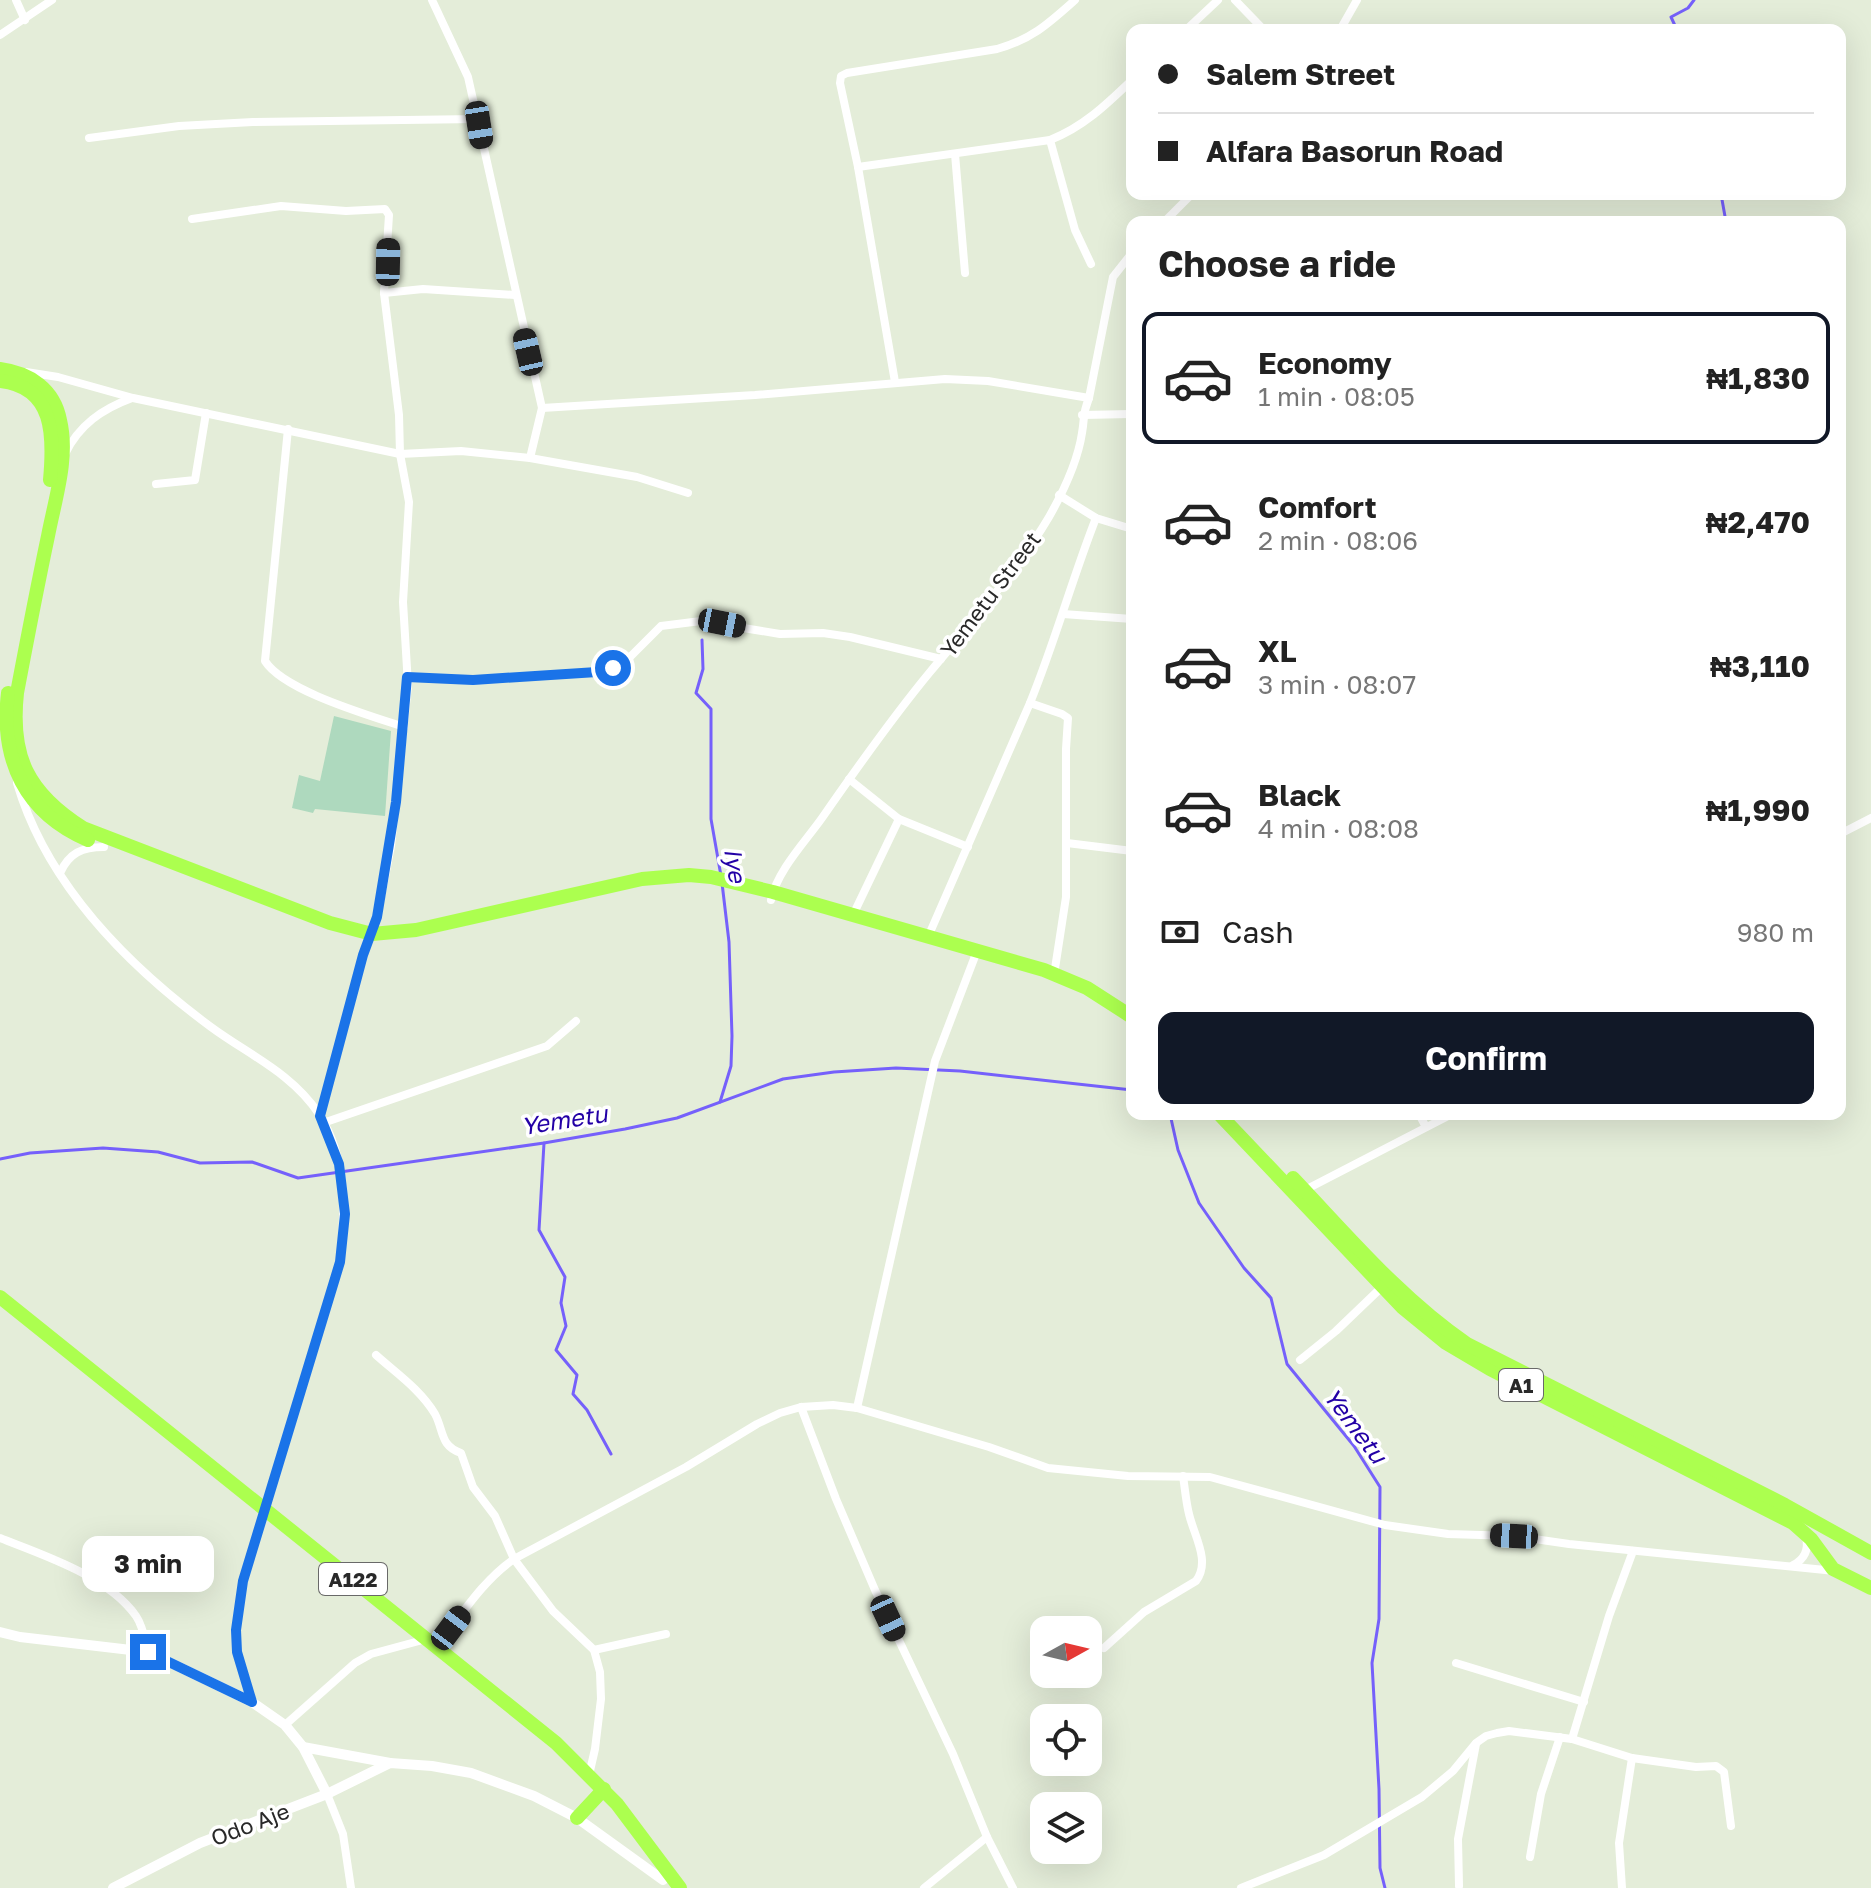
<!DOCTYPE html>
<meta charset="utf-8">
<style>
:root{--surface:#fff;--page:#f6f6f6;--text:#222;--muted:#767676;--line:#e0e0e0;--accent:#111827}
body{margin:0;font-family:"Golos Text",sans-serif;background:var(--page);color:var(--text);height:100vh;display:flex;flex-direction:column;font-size:30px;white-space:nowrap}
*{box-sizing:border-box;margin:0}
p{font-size:26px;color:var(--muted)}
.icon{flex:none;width:44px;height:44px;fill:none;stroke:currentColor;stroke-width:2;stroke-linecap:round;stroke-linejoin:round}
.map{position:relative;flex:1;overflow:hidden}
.drawer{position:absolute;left:1126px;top:216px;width:720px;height:904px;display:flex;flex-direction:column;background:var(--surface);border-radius:16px;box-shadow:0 8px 32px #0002}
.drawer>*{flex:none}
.top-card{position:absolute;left:1126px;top:24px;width:720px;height:176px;border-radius:16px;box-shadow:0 8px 32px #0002;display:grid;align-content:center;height:176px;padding:0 32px;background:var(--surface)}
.needle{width:52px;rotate:82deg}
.tools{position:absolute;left:1030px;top:1616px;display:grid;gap:16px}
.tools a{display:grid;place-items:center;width:72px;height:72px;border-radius:16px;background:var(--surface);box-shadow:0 8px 32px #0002;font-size:40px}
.end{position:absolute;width:36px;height:36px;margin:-18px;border:10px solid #1a73e8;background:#fff;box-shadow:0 0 0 4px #fff}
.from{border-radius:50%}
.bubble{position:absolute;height:56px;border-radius:16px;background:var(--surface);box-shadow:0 8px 32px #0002;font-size:26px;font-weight:700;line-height:56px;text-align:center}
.car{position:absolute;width:24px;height:48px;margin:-24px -12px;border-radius:10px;box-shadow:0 0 6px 2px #0007;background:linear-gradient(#222 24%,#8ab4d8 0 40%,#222 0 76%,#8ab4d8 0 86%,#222 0)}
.top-card b{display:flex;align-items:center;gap:28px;height:76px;font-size:30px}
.top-card b+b{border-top:2px solid var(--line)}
.top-card i{width:20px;height:20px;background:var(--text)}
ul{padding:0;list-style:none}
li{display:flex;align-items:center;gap:24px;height:132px;margin:0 16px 12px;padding:0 16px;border:4px solid transparent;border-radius:16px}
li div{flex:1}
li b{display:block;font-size:30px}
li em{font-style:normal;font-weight:700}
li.current{border-color:var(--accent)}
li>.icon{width:72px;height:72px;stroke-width:1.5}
h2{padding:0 32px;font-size:36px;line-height:96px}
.pay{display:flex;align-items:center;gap:20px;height:88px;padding:0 32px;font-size:30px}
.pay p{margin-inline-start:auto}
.cta{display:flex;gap:16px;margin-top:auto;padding:16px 32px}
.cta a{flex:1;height:92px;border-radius:16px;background:var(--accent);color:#fff;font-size:32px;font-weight:700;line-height:92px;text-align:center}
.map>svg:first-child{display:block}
.cemetery{fill:#aed9be}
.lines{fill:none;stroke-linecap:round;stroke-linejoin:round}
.stream{stroke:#7560fb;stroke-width:3}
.minor{stroke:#fff;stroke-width:8}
.tertiary{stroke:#fff;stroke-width:10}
.trunk{stroke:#acff4f;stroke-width:14}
.route{stroke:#1a73e8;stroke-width:10}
.labels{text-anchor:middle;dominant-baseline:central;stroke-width:7;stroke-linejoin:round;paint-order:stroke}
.shield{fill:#fff;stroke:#696969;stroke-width:2}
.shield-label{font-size:20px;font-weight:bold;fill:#292929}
.street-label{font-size:22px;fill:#292929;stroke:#fff}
.water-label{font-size:24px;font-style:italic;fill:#2300a6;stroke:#fff}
</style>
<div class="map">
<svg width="1871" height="1888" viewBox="0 0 1871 1888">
<rect width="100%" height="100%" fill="#e4edd9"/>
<path class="cemetery" d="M 334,716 L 391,731 L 385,816 L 315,809 L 313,813 L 292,808 L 299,775 L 320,781 Z"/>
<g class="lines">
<g class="stream">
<path d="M 1677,30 L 1671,17 L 1688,8 L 1694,0"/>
<path d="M 1721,194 L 1726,222"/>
<path d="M 702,640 L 703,669 L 696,693 L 711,709 L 711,819 L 721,876"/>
<path d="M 720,1102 L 731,1066 L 732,1036 L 729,942 L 722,883"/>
<path d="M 1170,1114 L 1178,1150 L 1199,1203 L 1244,1268 L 1271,1298 L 1287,1364 L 1354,1446 L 1380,1487 L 1379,1619 L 1372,1663 L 1379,1789 L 1380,1868 L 1385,1888"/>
<path d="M 544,1143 L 539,1230 L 565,1277 L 561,1303 L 566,1326 L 556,1350 L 577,1375 L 573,1394 L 587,1410 L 611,1454"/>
<path d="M 0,1159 L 30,1153 L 103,1148 L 158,1152 L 200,1163 L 252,1162 L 298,1178 L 544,1143 L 625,1129 L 677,1118 L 783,1079 L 834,1072 L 896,1068 L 960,1071 L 1132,1090"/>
</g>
<g class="minor">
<path d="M 16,0 L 25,20"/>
<path d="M 1235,0 L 1264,30"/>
<path d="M 1186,30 L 1218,0"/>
<path d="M 1340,30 L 1357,0"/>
<path d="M 0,35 L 52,0"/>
<path d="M 89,138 L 179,126 L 253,122 L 478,119"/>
<path d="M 1050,140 L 1075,230 L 1091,264"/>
<path d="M 955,154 L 965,273"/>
<path d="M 858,167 L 1050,140 C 1083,127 1106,105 1132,80"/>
<path d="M 192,219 L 281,206 L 346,211 L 385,209 L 389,215 L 384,293 L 399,415 L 400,454 L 409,502 L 403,602 L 408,685 L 391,846 L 377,917 L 363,955 L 320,1116"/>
<path d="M 1164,222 L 1192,194"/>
<path d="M 384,293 L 423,289 L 515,295"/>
<path d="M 26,372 L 58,377 L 133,398 L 400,454 L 461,451 L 530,458 L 542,408 L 468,77 L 432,0"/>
<path d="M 895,382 L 858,167 L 840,83 L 841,76 L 847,73 L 997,49 C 1032,39 1048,24 1075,0"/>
<path d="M 542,408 L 755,395 L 945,379 L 988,381 L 1089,398"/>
<path d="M 1082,415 L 1132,414"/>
<path d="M 288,429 L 265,661 C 284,691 369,715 404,727"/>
<path d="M 65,454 C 79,425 102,409 132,398"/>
<path d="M 530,458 L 637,477 L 688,493"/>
<path d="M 156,484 L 195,480 L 206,413"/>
<path d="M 1059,495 L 1096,518 L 1132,529"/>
<path d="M 1063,614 L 1132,619"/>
<path d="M 407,677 L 473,680 L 597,672 L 627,660 L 661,626 L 701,621 L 780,634 L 823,633 L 850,637 L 941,659"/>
<path d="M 849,779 L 899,819 L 968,847"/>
<path d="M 17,783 C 47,885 127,965 211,1027 C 249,1055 292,1073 319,1114 C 348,1159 345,1212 340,1262 L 243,1581 L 236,1630 L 237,1652 L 252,1702"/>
<path d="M 1840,834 L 1871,818"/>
<path d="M 1067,843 L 1132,851"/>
<path d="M 60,873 C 69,853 82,847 104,847"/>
<path d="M 771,900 C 777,871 805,842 822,818 C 856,769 892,718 930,672 C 970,624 1017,571 1049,517 C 1062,494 1078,460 1082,433 C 1085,417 1082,415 1089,398 L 1113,277 L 1132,253"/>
<path d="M 853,915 L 899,819"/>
<path d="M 928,937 L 1030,703"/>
<path d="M 1054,975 L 1066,897 L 1066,749 L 1068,718 L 1062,714 L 1030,703 C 1055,642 1072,579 1096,518"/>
<path d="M 1419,1114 L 1426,1127"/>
<path d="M 323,1123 L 547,1046 L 576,1021"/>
<path d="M 1303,1191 L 1452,1114"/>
<path d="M 376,1355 C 396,1373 421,1390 435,1414 C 444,1431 440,1446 461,1453 L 473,1487 L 495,1516 L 514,1559 L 553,1611 L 594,1650 L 600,1672 L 601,1699 L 595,1749 L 589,1775"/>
<path d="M 1300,1360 L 1336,1331 L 1384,1285"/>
<path d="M 801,1407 L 836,1499 L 875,1590 L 953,1754 L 987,1837 L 1013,1888"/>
<path d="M 857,1408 L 935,1061 L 977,951"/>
<path d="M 0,1538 C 43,1555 108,1576 136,1616 C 143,1626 145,1640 148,1652"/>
<path d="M 1793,1565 C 1805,1559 1809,1550 1806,1537"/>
<path d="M 437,1646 C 461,1616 482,1581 514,1559 L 686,1467 L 757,1424 L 780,1413 L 801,1407 L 833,1405 L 857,1408 L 989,1447 L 1048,1468 L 1128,1476 L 1210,1477 L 1385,1525 L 1448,1534 L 1514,1536 L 1569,1544 L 1835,1571"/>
<path d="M 1104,1648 L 1144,1612 L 1196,1581 C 1211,1561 1194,1536 1189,1514 C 1186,1502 1185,1489 1183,1476"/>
<path d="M 594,1650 L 666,1634"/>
<path d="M 1456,1663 L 1584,1702"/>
<path d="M 285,1725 L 355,1663 L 371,1654 L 419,1641"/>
<path d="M 1572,1739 L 1609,1616 L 1633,1551"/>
<path d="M 327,1794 L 343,1834 L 351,1888"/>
<path d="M 1530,1857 L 1541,1794 L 1560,1737"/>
<path d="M 1459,1886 L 1458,1839 L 1476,1744"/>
<path d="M 924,1888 L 987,1837"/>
<path d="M 1241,1888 L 1324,1855 L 1422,1797 L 1453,1771 L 1476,1743 L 1486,1736 L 1497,1733 L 1509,1731 L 1572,1739 L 1632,1758 L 1696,1767 L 1716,1766 L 1724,1772 L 1731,1826"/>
<path d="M 1622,1888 L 1619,1843 L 1632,1758"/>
</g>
<g class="tertiary">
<path d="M 0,1632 L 20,1637 L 148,1652 L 252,1702 L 285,1725 L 303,1747 L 327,1794"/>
<path d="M 303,1747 L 390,1763"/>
<path d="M 113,1888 L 200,1843 L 327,1794 L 390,1763 L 432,1766 L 471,1773 L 534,1796 L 577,1818 L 663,1880"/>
</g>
<g class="trunk">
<path d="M 0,369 C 30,373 54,389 60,420 C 69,458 55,499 48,536 C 37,588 27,640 17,693 C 10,757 28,793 83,828 L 330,923 L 372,934 L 416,930 L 642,879 L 689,875 L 711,877 L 773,892 L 1044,970 L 1087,988 L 1132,1017"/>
<path d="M 0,381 C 55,387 54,437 50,480"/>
<path d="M 8,693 C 0,760 25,813 88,840"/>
<path d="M 1219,1114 L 1402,1307 L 1446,1343 L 1490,1369 L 1793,1523 L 1811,1539 L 1833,1569 L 1871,1588"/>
<path d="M 1293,1178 C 1348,1236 1401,1299 1467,1344 L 1785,1505 L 1871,1553"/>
<path d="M 0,1297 L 556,1743 L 617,1804 L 680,1888"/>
<path d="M 577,1818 L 604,1789"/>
</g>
</g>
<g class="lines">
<path class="route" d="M 148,1652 L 252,1702 L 237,1652 L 236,1630 L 243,1581 L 340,1262 L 345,1214 L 339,1164 L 320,1116 L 363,955 L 377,917 L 396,802 L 407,677 L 473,680 L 597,672 L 613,668"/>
</g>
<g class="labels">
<g class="shield">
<rect x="1499" y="1369" width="44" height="32" rx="6"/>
<rect x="319" y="1563" width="68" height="32" rx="6"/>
</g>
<g class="shield-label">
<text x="1521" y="1385">A1</text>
<text x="353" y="1579">A122</text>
</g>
<g class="street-label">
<text transform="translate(990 594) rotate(-53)">Yemetu Street</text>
<text transform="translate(250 1824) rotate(-21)">Odo Aje</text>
</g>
<g class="water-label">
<text transform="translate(736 865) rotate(81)">Iye</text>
<text transform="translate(564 1119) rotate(-9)">Yemetu</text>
<text transform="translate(1356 1425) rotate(53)">Yemetu</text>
</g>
</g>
</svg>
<div class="tools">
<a><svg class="needle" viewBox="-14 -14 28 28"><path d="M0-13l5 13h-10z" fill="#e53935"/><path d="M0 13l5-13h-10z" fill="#767676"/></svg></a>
<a><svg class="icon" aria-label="locate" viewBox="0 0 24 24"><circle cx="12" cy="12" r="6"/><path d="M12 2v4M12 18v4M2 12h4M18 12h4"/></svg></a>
<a><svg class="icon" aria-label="layers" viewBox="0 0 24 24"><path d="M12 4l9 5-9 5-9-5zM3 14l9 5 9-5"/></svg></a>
</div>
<i class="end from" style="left:613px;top:668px"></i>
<i class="end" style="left:148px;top:1652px"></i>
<div class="bubble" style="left:82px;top:1536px;width:132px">3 min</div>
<i class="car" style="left:479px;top:125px;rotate:171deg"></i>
<i class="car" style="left:388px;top:262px;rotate:1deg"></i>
<i class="car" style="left:528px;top:352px;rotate:347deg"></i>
<i class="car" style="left:722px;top:623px;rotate:101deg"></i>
<i class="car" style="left:1514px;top:1536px;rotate:273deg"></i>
<i class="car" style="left:888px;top:1618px;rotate:155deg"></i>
<i class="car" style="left:451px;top:1628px;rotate:37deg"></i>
<div class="top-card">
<b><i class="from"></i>Salem Street</b>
<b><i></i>Alfara Basorun Road</b>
</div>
<section class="drawer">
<h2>Choose a ride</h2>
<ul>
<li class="current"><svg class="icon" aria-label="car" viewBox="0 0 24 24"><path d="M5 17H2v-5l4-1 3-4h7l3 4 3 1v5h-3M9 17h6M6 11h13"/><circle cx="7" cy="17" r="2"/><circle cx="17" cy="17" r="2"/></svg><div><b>Economy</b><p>1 min · 08:05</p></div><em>₦1,830</em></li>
<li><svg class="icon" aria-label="car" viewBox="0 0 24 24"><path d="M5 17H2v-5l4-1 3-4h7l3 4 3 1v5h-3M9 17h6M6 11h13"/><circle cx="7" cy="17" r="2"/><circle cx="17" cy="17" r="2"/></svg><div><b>Comfort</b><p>2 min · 08:06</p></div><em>₦2,470</em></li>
<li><svg class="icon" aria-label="car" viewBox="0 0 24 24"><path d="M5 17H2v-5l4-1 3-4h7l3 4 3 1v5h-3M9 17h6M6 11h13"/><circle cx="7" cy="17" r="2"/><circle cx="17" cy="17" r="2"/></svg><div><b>XL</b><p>3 min · 08:07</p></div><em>₦3,110</em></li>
<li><svg class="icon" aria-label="car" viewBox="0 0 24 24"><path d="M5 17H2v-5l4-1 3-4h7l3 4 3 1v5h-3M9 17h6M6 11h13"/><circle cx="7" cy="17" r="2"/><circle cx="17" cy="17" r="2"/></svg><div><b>Black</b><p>4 min · 08:08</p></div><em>₦1,990</em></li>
</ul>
<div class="pay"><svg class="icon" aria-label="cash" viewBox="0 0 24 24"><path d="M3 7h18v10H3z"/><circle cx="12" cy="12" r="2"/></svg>Cash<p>980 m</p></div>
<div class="cta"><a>Confirm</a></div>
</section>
</div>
